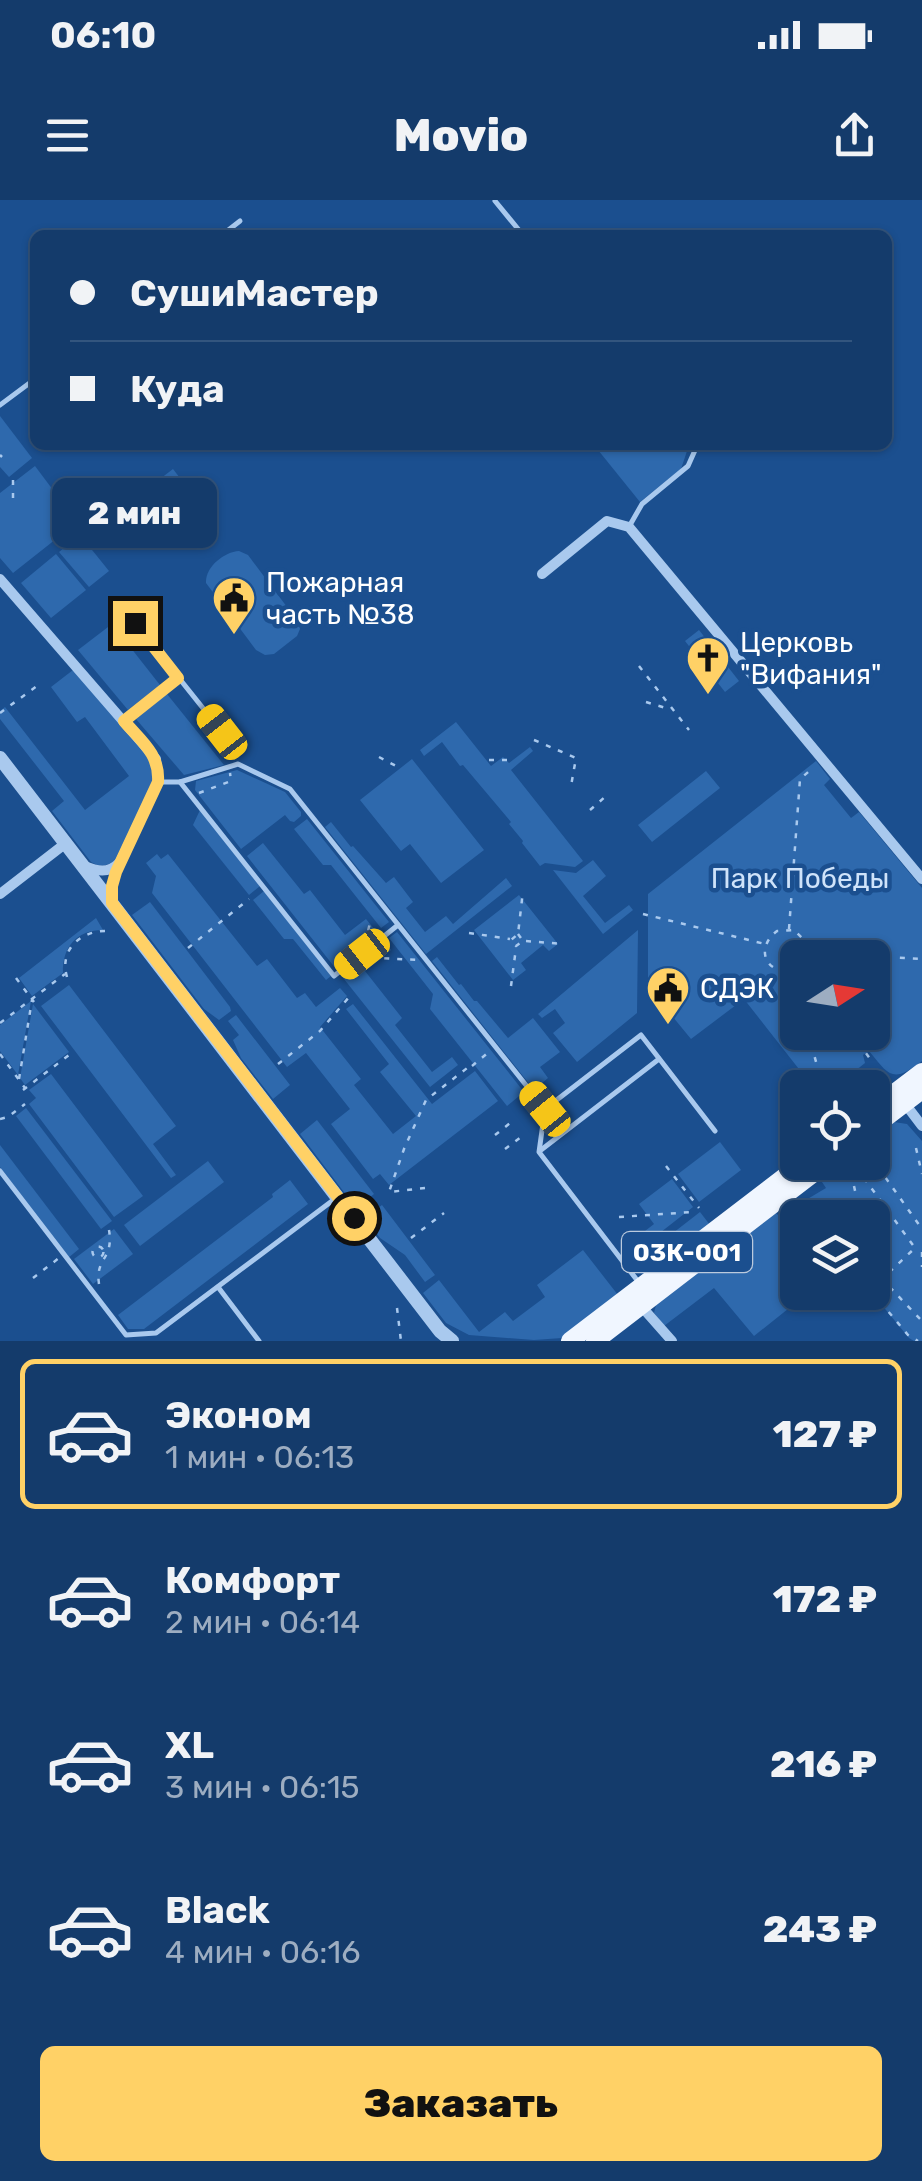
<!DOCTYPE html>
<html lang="ru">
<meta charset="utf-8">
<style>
:root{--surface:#143b6b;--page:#1d4271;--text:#f1f3f6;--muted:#9dadc1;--line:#33557e;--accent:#ffd166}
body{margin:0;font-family:Rubik,sans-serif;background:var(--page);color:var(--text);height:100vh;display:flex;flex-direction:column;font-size:38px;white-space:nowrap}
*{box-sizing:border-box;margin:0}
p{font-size:32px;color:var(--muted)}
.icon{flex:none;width:55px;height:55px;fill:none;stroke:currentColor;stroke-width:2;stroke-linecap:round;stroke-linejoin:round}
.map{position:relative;height:1141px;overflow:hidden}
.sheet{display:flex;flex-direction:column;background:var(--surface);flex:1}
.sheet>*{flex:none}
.guide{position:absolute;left:30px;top:30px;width:862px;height:220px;border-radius:15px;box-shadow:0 2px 8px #0004,0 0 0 2px var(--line);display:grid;align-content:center;height:220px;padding:0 40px;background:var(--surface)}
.needle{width:65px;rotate:78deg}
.controls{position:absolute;left:780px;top:740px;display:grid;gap:20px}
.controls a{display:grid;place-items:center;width:110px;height:110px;border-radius:15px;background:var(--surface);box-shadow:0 2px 8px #0004,0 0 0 2px var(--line);font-size:50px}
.end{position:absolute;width:45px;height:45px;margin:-22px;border:12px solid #ffd166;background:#111;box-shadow:0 0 0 5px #111}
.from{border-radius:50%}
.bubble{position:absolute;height:70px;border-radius:15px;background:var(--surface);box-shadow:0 2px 8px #0004,0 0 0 2px var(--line);font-size:32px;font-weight:800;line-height:70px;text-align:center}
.car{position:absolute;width:30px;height:60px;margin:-30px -15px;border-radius:12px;box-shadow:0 0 8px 2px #0007;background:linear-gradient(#f5c518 24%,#345 0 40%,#f5c518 0 76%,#345 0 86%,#f5c518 0)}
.guide b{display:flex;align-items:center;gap:35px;height:95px;font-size:38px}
.guide b+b{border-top:2px solid var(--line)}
.guide i{width:25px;height:25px;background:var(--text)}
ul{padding:18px 0 0;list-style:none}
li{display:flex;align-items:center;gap:30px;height:150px;margin:0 20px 15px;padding:0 20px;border:5px solid transparent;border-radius:15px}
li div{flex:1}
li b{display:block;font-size:38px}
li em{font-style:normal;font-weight:800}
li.on{border-color:var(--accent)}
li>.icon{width:90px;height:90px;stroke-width:1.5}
.button{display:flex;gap:20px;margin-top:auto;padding:20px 40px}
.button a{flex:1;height:115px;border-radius:15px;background:var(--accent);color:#111;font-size:40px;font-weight:800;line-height:115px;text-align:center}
.status{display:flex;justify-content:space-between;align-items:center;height:70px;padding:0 50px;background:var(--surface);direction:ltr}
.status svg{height:28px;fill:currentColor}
header{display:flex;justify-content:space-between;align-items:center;height:130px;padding:0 40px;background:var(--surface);font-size:45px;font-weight:800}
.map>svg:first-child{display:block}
.green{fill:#2e69ad;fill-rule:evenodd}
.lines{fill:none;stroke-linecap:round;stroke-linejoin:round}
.path{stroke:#a9c9ee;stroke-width:2.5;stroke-dasharray:5 8;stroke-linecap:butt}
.service{stroke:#a9c9ee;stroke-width:5}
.minor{stroke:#a9c9ee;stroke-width:10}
.tertiary{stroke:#a9c9ee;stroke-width:14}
.primary{stroke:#f0f6ff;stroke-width:18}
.route{stroke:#ffd166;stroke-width:12}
.labels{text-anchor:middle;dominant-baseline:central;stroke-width:9;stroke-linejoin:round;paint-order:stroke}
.shield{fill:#1b4f8f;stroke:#bbcadd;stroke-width:2.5}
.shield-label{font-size:25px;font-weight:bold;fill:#fff}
.poi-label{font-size:28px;fill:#fff;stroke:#1b4f8f;text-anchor:start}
.park-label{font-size:28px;fill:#cfe3fa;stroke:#1b4f8f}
</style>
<div class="status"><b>06:10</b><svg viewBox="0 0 49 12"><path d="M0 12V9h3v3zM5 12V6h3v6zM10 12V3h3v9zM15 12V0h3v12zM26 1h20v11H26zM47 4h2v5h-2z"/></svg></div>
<header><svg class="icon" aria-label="menu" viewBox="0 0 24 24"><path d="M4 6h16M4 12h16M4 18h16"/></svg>Movio<svg class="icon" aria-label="share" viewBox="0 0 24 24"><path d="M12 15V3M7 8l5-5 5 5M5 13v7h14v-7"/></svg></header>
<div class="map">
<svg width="922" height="1141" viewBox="0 0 922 1141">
<rect width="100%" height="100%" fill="#1b4f8f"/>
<g class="green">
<path d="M 0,216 L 32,258 L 9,277 L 0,267 Z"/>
<path d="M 594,245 L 682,245 L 687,251 L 681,269 L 640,302 Z"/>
<path d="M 35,266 L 53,290 L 51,293 L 75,324 L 13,373 L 0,358 L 0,293 Z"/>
<path d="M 173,269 L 196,299 L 141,342 L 118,311 Z"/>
<path d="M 80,335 L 109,371 L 89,387 L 59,352 Z"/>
<path d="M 239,351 L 248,355 L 299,423 L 300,429 L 297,436 L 274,454 L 265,455 L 256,450 L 206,383 C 205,367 224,352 239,351 Z"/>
<path d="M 56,354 L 86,390 L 51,418 L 21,383 Z"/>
<path d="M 112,424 L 160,485 L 128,510 L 78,450 Z"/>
<path d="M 699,430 L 739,481 L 725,492 L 685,441 Z"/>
<path d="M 73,470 L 153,561 L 154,582 L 117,659 C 108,666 101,668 91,662 L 52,611 L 64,601 L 0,519 L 0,511 L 5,507 L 85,610 L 129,576 L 85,517 L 77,522 L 51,487 Z"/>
<path d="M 167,494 L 224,565 L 184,575 L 136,519 Z"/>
<path d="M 456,522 L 491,566 L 503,557 L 509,563 L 530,547 L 533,551 L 511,570 L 583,661 L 575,667 L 545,663 L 540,666 L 522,643 L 523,641 L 509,624 L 511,622 L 463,565 L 460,566 L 442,542 L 424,556 L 420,550 Z"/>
<path d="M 412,559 L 484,650 L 441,683 L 410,644 L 401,651 L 360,600 Z"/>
<path d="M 816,561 L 830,579 L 824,585 L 851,618 L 859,612 L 922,688 L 922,861 C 893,883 890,877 869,851 L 863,855 L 865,863 L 835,887 L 813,887 L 744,799 L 691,839 L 654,794 L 648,799 L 648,694 ZM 798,758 L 872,758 L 872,832 L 798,832 Z"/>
<path d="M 237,570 L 285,592 L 301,612 L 301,616 L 294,622 L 290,621 L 285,615 L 241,649 L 195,590 L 196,581 Z"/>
<path d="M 706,571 L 720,588 L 652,642 L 638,625 Z"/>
<path d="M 200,610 L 260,686 L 249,695 L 193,625 Z"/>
<path d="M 307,619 L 389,722 L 381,728 L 331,665 L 323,665 L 294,629 Z"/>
<path d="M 331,622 L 351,647 L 353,646 L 386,683 L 394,677 L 413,702 L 406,708 L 425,732 L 446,716 L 453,724 L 506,678 L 512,686 L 426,754 L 325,627 Z"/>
<path d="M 263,643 L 304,694 L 310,690 L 345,735 L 366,719 L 379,735 L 336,769 L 247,656 Z"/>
<path d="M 157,654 L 161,659 L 168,654 L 257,766 L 267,759 L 297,798 L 305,793 L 316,807 L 340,788 L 347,796 L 320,827 L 361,879 L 354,885 L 393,934 L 416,916 L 380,872 L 389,864 L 346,809 L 353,804 L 432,904 L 475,871 L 498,901 L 389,985 L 380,974 L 373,979 L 331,924 L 350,909 L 306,853 L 287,867 L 152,693 L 156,676 L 146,663 Z"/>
<path d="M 593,660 L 606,676 L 583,696 L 605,723 L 629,705 L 633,710 L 603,734 L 553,670 L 576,673 Z"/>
<path d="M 264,691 L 331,776 L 326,780 L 293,739 L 284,739 L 253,700 Z"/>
<path d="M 519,695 L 558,744 L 549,751 L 543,745 L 521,763 L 526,770 L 513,780 L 474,730 Z"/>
<path d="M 150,702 L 230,807 L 231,811 L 219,820 L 204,809 L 132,715 Z"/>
<path d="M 96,718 L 103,730 C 77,730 62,747 63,773 L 32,796 L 19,778 Z"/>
<path d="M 638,730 L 637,813 L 577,862 L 553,833 L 565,823 L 555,809 L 542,818 L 538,814 Z"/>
<path d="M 397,732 L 524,892 L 507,906 L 430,809 L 433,794 L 389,738 Z"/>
<path d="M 382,740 L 391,750 L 365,771 L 402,818 L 395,825 L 432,872 L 452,857 L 458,865 L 430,887 L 340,774 Z"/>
<path d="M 437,757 L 459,785 L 461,784 L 474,801 L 477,801 L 508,838 L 533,818 L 560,852 L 540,867 L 548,878 L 534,890 L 432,761 Z"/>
<path d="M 69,785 L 176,926 L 153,944 L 176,975 L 171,978 L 41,806 Z"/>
<path d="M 31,801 L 18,875 L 0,851 L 0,825 Z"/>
<path d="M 33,804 L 69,852 L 25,885 L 20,878 Z"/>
<path d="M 236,815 L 290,885 L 273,899 L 241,858 L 233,840 L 239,835 L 228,821 Z"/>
<path d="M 51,874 L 143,996 L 114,1017 L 29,904 L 36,898 L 29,890 Z"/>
<path d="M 26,908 L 112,1021 L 101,1029 L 16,916 Z"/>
<path d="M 317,920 L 374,994 L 356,1008 L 300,934 Z"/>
<path d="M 894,922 L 907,924 L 922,941 L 922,1141 L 914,1141 L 909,1138 L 872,1093 L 872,1018 L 798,1018 L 798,1092 L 808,1093 L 754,1136 L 714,1088 L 664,1126 L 654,1113 L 656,1105 L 776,1013 L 779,1016 L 826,988 L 822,982 L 842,963 L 872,962 L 873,939 Z"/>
<path d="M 720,942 L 741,970 L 699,1002 L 678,974 Z"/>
<path d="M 0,945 L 79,1049 L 68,1058 L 0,967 Z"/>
<path d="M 208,961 L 224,982 L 140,1046 L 124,1025 Z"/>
<path d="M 672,979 L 693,1007 L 638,1050 L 631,1042 L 654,1024 L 639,1004 Z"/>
<path d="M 290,980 L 308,1004 L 144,1129 L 128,1129 L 118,1115 L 273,997 L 272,994 Z"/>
<path d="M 382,1005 L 435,1075 L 425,1082 L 405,1055 L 380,1038 L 365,1018 Z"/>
<path d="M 700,1012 L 710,1025 L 646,1074 L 640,1073 L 633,1064 Z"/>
<path d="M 114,1029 L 133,1054 L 93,1084 L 74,1059 Z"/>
<path d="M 583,1050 L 618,1095 L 562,1138 L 534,1140 L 469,1135 L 446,1123 L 423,1093 L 439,1080 L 479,1132 L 505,1112 L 513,1121 L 545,1097 L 537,1085 Z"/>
</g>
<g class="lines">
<g class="path">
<path d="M 0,255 L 2,257"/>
<path d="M 13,298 L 13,278"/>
<path d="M 639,466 L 689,530"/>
<path d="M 646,502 L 669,509"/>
<path d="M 0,513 L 41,483"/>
<path d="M 534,540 L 576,558 L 571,586"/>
<path d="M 379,557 L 396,566"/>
<path d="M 489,560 L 509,560"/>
<path d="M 199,593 L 231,581 L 230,573"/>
<path d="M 590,610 L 606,596"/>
<path d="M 643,714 L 765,744"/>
<path d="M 789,729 L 800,579 L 814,567"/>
<path d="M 469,733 L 510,739"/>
<path d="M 518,734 L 523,741 L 516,746 L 511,740 L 518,734 L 523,691"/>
<path d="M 526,741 L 564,744"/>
<path d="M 365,743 L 371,719"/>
<path d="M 188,748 L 249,699"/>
<path d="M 809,753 L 922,759"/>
<path d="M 798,767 C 769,780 752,750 777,731 L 794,730 L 805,741 L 805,758"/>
<path d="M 792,772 L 798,792"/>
<path d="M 350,773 L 363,770 L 377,758 L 418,760"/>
<path d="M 67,777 C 59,750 80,731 106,731"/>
<path d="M 16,778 L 34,802"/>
<path d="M 511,786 L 516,748"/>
<path d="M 0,823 L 65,774"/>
<path d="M 808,832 L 823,888"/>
<path d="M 851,832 L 873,863"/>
<path d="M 0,854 L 25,888"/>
<path d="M 278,864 L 320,831 L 350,796"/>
<path d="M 472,866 L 490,851"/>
<path d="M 19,879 L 32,800"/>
<path d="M 23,890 L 73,852"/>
<path d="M 0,919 L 8,917 L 25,904"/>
<path d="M 495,935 L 514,920"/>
<path d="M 916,948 L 922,974"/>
<path d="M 505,949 L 525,934"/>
<path d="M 666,966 L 699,1008"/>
<path d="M 878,967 L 922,1029"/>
<path d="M 864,978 L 915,1048 L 882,1079 L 922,1121"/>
<path d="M 854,986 L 861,1018"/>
<path d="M 425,988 L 389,992 L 404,949 L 426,900 L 471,865"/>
<path d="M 619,1017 L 693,1012"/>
<path d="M 411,1038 L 444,1013"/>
<circle cx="98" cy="1052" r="5.5"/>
<path d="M 922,1052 L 922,1067"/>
<path d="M 872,1064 L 874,1071 L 882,1079 L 872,1087"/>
<path d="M 33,1078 L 59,1058"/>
<path d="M 99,1084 C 95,1057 114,1060 109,1030"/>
<path d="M 872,1092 L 908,1135 L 918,1141"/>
<path d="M 397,1108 L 401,1141"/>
</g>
<g class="service">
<path d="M 495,1 L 523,35"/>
<path d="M 222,35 L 240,21"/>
<path d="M 0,205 L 35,179"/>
<path d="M 630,325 L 642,304 L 688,266 L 696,248 L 693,245"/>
<path d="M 135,423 L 222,532"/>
<path d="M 124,521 L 178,478"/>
<path d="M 161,582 L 180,582 L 238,564 L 290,589 L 545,909"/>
<path d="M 180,582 L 334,776 L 398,725"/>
<path d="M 541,950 L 659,859"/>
<path d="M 0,971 L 126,1135 L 156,1133 L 336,998"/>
<path d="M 640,1084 L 539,952 L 545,909 L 641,835 L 715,931"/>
<path d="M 218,1087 L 259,1141"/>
</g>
<g class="minor">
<path d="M 542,374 L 607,321 L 629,327 L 922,679"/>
<path d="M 0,379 L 156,559 L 158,582 L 116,671 L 112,687 L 113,703"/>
<path d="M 84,666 C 97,671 108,674 119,663"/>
<path d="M 0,694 L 66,643"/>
<path d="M 903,901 L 922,926"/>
<path d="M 641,1106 L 672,1141"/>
</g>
<path class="tertiary" d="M 0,558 L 440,1131 L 452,1141"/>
<g class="primary">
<path d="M 872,910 L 922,872"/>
<path d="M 872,928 L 922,890"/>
<path d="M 570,1141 L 804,962"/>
<path d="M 595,1141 L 828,962"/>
</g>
</g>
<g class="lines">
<path class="route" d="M 135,423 L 178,478 L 124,521 C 141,541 160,554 158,582 L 116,672 L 112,686 L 112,703 L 354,1018"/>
</g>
<defs>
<g id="civic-pin" transform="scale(2.25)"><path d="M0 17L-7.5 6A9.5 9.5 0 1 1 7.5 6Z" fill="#ffd166" stroke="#1b4f8f"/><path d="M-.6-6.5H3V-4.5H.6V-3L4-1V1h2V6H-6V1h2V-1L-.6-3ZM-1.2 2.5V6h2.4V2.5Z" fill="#111"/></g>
<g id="church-pin" transform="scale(2.25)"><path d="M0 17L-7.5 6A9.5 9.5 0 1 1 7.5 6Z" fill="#ffd166" stroke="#1b4f8f"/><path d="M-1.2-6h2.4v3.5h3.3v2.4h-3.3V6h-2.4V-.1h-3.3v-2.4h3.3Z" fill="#111"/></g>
</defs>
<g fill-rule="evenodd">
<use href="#civic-pin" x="234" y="398"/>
<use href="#church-pin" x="708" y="458"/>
<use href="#civic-pin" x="668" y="788"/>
</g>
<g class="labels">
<rect class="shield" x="622" y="1032" width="130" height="40" rx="8"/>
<g class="shield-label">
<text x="687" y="1052">03К-001</text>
</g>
<g class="poi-label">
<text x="266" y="382">Пожарная<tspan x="266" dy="32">часть №38</tspan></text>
<text x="740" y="442">Церковь<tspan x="740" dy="32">"Вифания"</tspan></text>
<text x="700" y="788">СДЭК</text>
</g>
<g class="park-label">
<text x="800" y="678">Парк Победы</text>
</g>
</g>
</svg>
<div class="controls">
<a><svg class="needle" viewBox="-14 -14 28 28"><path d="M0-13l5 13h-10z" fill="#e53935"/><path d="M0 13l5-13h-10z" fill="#9dadc1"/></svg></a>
<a><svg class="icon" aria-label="locate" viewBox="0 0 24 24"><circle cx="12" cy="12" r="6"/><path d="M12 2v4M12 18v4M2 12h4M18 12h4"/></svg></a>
<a><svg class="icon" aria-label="layers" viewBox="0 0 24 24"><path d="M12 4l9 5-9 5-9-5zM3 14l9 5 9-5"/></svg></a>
</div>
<i class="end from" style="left:354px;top:1018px"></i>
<i class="end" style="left:135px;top:423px"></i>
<div class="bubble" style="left:52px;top:278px;width:165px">2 мин</div>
<i class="car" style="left:222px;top:532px;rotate:322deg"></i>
<i class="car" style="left:362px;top:754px;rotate:232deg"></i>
<i class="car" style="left:545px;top:909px;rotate:321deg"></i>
<div class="guide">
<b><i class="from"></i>СушиМастер</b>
<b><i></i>Куда</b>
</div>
</div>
<section class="sheet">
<ul>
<li class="on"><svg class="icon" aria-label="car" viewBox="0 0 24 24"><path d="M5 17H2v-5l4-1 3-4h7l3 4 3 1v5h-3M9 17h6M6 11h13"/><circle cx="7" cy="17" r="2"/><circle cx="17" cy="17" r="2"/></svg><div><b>Эконом</b><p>1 мин · 06:13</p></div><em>127 ₽</em></li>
<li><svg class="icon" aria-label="car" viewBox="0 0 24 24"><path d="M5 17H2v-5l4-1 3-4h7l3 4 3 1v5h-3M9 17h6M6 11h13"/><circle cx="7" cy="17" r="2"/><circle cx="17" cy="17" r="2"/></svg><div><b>Комфорт</b><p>2 мин · 06:14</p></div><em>172 ₽</em></li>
<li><svg class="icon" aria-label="car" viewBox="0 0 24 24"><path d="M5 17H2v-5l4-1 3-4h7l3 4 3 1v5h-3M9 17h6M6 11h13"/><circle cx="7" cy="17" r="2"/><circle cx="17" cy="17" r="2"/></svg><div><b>XL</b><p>3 мин · 06:15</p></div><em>216 ₽</em></li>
<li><svg class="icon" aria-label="car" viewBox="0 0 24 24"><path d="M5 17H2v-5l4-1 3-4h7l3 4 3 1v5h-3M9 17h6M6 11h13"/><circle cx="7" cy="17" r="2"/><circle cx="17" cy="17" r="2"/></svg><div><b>Black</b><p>4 мин · 06:16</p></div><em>243 ₽</em></li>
</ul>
<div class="button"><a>Заказать</a></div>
</section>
